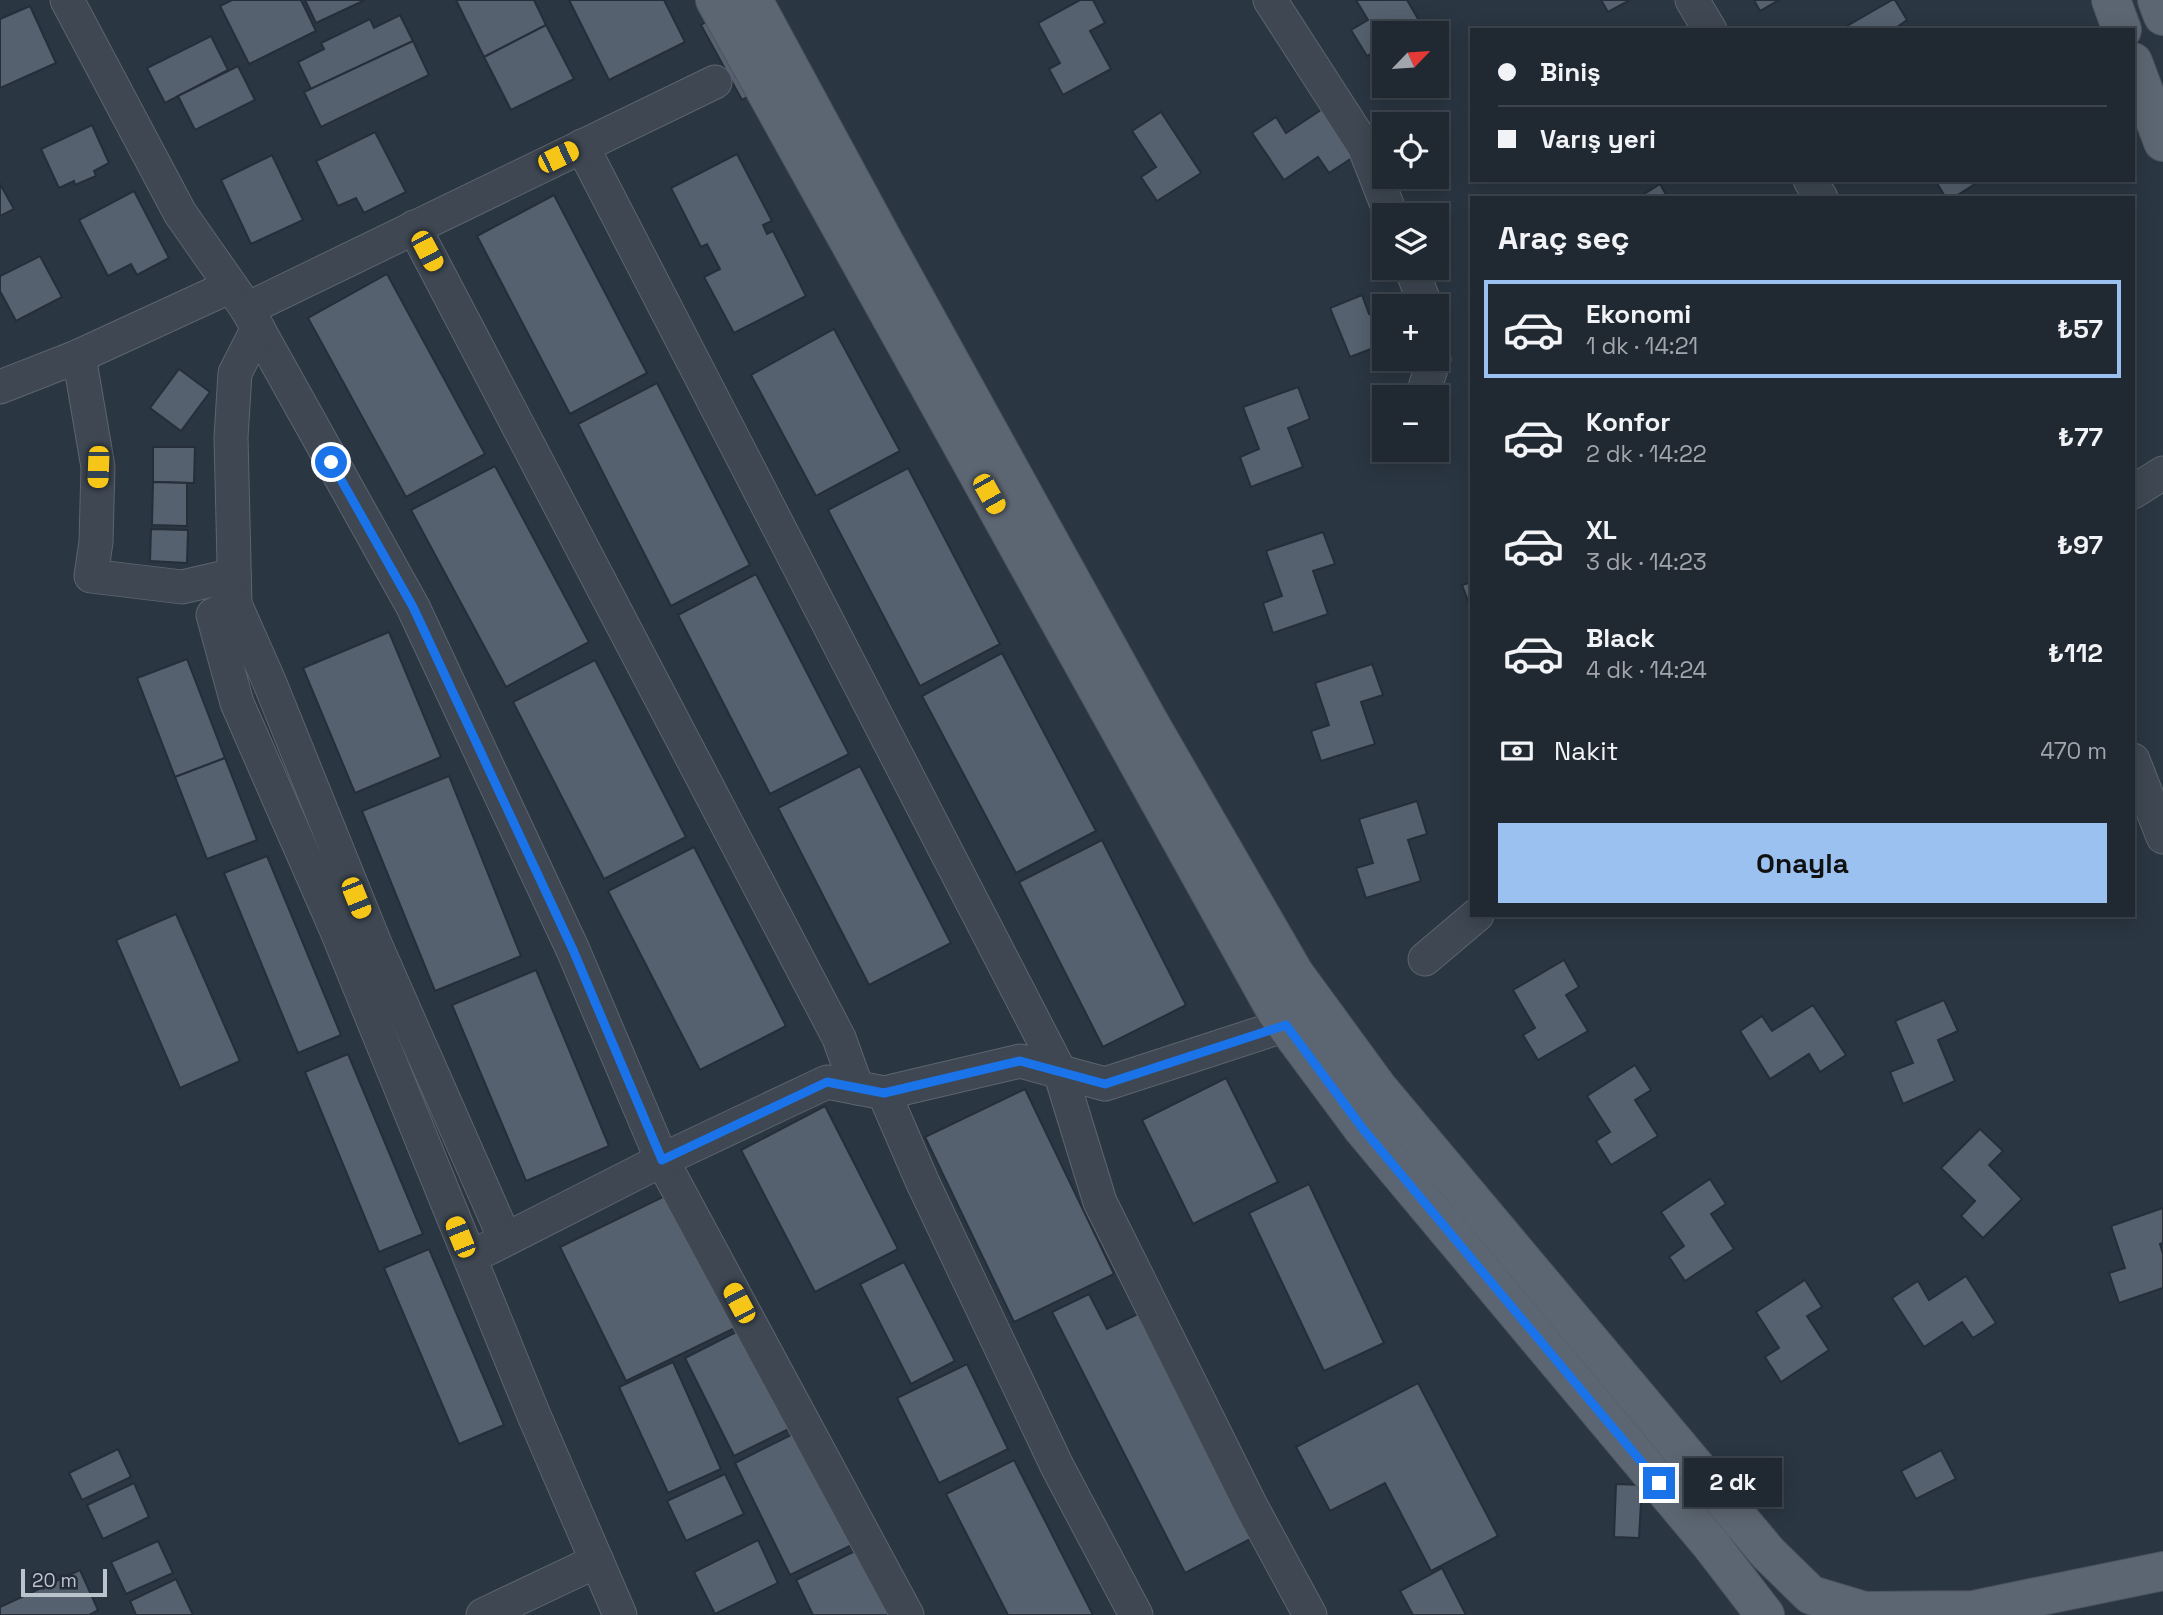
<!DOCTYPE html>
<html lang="tr">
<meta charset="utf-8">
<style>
:root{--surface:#202832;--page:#28303a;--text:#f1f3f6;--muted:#a2a6ac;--line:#3d444d;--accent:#9bc1f1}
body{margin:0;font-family:"Space Grotesk",sans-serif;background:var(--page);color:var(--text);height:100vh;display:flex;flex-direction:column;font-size:26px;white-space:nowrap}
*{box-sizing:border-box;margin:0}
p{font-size:23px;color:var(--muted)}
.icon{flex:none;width:38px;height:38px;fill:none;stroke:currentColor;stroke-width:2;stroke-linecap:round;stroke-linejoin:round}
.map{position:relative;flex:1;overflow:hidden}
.panel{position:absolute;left:1470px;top:196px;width:665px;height:721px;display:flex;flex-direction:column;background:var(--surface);border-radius:0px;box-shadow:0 4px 18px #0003,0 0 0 2px var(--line)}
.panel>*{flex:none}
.guide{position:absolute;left:1470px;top:28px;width:665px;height:154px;border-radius:0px;box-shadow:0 4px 18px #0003,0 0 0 2px var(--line);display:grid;align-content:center;height:154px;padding:0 28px;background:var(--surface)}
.needle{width:46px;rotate:65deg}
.buttons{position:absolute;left:1372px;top:21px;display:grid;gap:14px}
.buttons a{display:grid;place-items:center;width:77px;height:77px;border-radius:0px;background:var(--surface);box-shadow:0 4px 18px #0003,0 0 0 2px var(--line);font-size:35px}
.scale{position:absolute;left:21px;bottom:18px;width:86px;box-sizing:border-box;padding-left:7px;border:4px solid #bbc3cc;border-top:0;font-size:19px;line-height:24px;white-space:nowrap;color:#bbc3cc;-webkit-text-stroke:5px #232c38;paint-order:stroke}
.end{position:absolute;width:32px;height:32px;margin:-16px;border:9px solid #1a73e8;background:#fff;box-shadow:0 0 0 4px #fff}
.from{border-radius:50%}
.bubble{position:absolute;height:49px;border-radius:0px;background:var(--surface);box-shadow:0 4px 18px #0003,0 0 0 2px var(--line);font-size:23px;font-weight:800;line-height:49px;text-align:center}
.car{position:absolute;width:21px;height:42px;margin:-21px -10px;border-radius:9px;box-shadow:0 0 5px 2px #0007;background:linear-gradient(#f5c518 24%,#345 0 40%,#f5c518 0 76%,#345 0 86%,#f5c518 0)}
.guide b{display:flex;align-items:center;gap:24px;height:66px;font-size:26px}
.guide b+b{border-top:2px solid var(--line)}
.guide i{width:18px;height:18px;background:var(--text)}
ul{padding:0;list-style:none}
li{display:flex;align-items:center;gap:21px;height:98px;margin:0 14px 10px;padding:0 14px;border:4px solid transparent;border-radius:0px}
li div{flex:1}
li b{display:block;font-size:26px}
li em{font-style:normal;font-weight:800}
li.active{border-color:var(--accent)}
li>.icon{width:63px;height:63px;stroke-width:1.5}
h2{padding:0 28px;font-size:32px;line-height:84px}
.pay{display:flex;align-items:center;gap:18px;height:77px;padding:0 28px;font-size:26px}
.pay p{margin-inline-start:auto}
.primary-button{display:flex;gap:14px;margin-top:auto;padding:14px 28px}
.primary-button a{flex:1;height:80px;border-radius:0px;background:var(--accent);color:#111;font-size:28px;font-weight:800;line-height:80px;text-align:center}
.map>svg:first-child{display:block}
.building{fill:#55616f;stroke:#252e39;stroke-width:2}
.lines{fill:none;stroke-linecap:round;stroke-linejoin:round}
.minor-casing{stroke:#5c656f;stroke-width:35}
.major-casing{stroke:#4b535e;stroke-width:40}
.minor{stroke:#3e4752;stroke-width:33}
.major{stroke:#5c6672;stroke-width:38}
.route{stroke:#1a73e8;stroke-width:9}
</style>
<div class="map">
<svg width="2163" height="1615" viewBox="0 0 2163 1615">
<rect width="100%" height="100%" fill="#2a3642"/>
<g class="building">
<path d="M 232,0 L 301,0 L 316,31 L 249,64 L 220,6 Z"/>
<path d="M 305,0 L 365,0 L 316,23 Z"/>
<path d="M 456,0 L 534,0 L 546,25 L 484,57 Z"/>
<path d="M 569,0 L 664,0 L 685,42 L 609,80 Z"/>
<path d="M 1080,0 L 1093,0 L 1105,23 L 1090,31 L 1111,69 L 1063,95 L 1049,69 L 1060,63 L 1038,23 Z"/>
<path d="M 1356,0 L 1407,0 L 1421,24 L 1406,33 L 1384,33 L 1384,46 L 1367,56 L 1351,30 L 1368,20 Z"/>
<path d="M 1601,0 L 1630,0 L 1608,12 Z"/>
<path d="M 1754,0 L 1779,0 L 1760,11 Z"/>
<path d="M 1892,0 L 1895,0 L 1907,20 L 1893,30 L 1849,30 L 1847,26 Z"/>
<path d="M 30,6 L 56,63 L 0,88 L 0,19 Z"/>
<path d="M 400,15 L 413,41 L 311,89 L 298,62 L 324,49 L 321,43 L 370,19 L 374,28 Z"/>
<path d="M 717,15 L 759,91 L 742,100 L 701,25 Z"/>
<path d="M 546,25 L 574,79 L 511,110 L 484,57 Z"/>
<path d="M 211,36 L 228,70 L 165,103 L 147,68 Z"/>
<path d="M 413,41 L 429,75 L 321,127 L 304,92 Z"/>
<path d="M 238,66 L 255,100 L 195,130 L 178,96 Z"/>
<path d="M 1324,108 L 1355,156 L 1329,173 L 1318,157 L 1284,180 L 1252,133 L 1276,117 L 1286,133 Z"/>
<path d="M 1161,112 L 1201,173 L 1157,201 L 1141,177 L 1156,167 L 1132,131 Z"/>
<path d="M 92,125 L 109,163 L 94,171 L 96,176 L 75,185 L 74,181 L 59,188 L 41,149 Z"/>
<path d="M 375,132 L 406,192 L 364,213 L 356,198 L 338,206 L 316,161 Z"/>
<path d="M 737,154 L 772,221 L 763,225 L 767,234 L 773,231 L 806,296 L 734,333 L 704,277 L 720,269 L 707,244 L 701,247 L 671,188 Z"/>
<path d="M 272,155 L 303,220 L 251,244 L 221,180 Z"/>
<path d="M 1935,180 L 1981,180 L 1953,198 L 1946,198 Z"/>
<path d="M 0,184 L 14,209 L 0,216 Z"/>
<path d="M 1660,184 L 1668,198 L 1638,198 Z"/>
<path d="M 134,191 L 169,258 L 137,275 L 131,264 L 108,276 L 79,220 Z"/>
<path d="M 554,195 L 647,373 L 570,414 L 477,236 Z"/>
<path d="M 40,256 L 62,297 L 16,321 L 0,291 L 0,276 Z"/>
<path d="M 387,274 L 485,454 L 406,497 L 308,318 Z"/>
<path d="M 1362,295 L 1369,314 L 1384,308 L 1384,344 L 1350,357 L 1330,308 Z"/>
<path d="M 834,329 L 900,451 L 816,496 L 751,375 Z"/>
<path d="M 179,369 L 210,392 L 181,431 L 150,408 Z"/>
<path d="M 657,383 L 750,565 L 671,606 L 578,424 Z"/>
<path d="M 1298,387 L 1310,419 L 1288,428 L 1303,467 L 1251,487 L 1240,457 L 1259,449 L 1243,407 Z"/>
<path d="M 153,447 L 195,447 L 194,483 L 153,482 Z"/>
<path d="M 495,466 L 589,642 L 506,687 L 411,510 Z"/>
<path d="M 908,468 L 1000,644 L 920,686 L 828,510 Z"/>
<path d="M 153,482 L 187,483 L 187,526 L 152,525 Z"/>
<path d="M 151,529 L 188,530 L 187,563 L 150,561 Z"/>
<path d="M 1323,532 L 1335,564 L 1313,571 L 1328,614 L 1273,633 L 1263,603 L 1282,596 L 1266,551 Z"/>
<path d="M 756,574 L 849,754 L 770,794 L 678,615 Z"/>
<path d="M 1472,582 L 1472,611 L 1462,585 Z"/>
<path d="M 389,632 L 441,757 L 355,793 L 303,668 Z"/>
<path d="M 1002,653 L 1096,831 L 1016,873 L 922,696 Z"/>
<path d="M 187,659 L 225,758 L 175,777 L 137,678 Z"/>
<path d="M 595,660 L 686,837 L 604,879 L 513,702 Z"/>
<path d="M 1372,664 L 1383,695 L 1361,702 L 1375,744 L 1321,761 L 1311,731 L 1329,725 L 1315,683 Z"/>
<path d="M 225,758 L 257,840 L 207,859 L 175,777 Z"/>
<path d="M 860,766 L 951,943 L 869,985 L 778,808 Z"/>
<path d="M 449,776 L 521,956 L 435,991 L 362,811 Z"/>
<path d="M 1417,801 L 1427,834 L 1408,840 L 1421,881 L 1366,898 L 1356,868 L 1373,863 L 1359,819 Z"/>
<path d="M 1102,840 L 1186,1005 L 1103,1047 L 1019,882 Z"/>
<path d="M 694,847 L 786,1026 L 700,1070 L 608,891 Z"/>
<path d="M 267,856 L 341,1035 L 298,1053 L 224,873 Z"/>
<path d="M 176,914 L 240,1061 L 180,1088 L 116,940 Z"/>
<path d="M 1564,960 L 1579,987 L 1566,995 L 1588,1031 L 1538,1060 L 1523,1035 L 1535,1028 L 1513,990 Z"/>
<path d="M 536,970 L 609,1146 L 526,1181 L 452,1005 Z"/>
<path d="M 1944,1000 L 1958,1031 L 1938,1040 L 1955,1081 L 1903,1104 L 1890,1072 L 1913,1063 L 1895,1021 Z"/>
<path d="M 1813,1005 L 1846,1055 L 1820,1072 L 1809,1054 L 1770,1079 L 1740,1031 L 1762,1016 L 1772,1031 Z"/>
<path d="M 348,1054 L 423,1234 L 379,1252 L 305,1072 Z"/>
<path d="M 1635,1065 L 1651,1090 L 1635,1100 L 1658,1136 L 1611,1165 L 1596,1141 L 1610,1132 L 1587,1096 Z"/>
<path d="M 1226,1078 L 1278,1182 L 1193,1224 L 1142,1120 Z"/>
<path d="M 1025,1089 L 1114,1274 L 1014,1322 L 925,1137 Z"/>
<path d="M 825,1106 L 898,1249 L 815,1292 L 741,1150 Z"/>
<path d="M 1980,1129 L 2003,1151 L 1989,1165 L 2022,1199 L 1983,1238 L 1961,1216 L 1975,1201 L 1941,1168 Z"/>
<path d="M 1710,1179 L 1726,1204 L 1711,1214 L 1734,1249 L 1685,1281 L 1669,1257 L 1684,1246 L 1661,1212 Z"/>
<path d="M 1309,1184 L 1384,1343 L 1324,1371 L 1249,1213 Z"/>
<path d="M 673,1192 L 739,1326 L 626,1381 L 560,1247 Z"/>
<path d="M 2163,1208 L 2163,1243 L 2160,1244 L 2163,1254 L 2163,1288 L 2119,1303 L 2109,1273 L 2125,1268 L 2111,1226 Z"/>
<path d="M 429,1249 L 504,1425 L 459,1444 L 384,1268 Z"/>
<path d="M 904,1262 L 955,1361 L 911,1384 L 860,1284 Z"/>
<path d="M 1966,1276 L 1996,1323 L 1973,1338 L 1962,1322 L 1924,1347 L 1892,1298 L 1918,1281 L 1929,1300 Z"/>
<path d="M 1805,1280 L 1822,1307 L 1807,1316 L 1829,1350 L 1781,1382 L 1765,1357 L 1779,1348 L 1756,1312 Z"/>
<path d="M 1089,1294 L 1107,1329 L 1146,1310 L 1260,1534 L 1185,1573 L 1052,1312 Z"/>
<path d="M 748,1326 L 797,1425 L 734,1456 L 685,1358 Z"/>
<path d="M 673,1362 L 721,1469 L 668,1493 L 619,1387 Z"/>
<path d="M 967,1364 L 1008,1449 L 939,1483 L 897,1398 Z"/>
<path d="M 1418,1383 L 1498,1536 L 1431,1571 L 1385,1483 L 1330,1511 L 1296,1447 Z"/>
<path d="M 801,1430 L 856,1543 L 790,1575 L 735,1463 Z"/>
<path d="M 118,1449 L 131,1477 L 82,1500 L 69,1473 Z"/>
<path d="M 1941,1450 L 1956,1479 L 1916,1499 L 1901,1471 Z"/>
<path d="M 1014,1460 L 1093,1615 L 1008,1615 L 946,1494 Z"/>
<path d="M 725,1474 L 744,1514 L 686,1541 L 667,1501 Z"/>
<path d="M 134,1483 L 149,1517 L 103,1539 L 87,1505 Z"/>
<path d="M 1616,1484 L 1642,1485 L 1639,1538 L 1614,1537 Z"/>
<path d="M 758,1540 L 778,1583 L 715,1614 L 694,1572 Z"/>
<path d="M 158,1541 L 173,1573 L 126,1594 L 111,1562 Z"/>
<path d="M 859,1549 L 890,1613 L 886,1615 L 813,1615 L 796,1580 Z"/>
<path d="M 1442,1568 L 1466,1615 L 1413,1615 L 1400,1591 Z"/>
<path d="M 80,1570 L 98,1610 L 89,1615 L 0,1615 L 0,1607 Z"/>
<path d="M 176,1579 L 193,1615 L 136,1615 L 130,1601 Z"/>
</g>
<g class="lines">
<g class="minor-casing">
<g id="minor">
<path d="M 67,0 L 180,213 L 247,309 L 413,607 L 573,950 L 662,1160 L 907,1615"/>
<path d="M 1270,0 L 1364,146 L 1391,215"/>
<path d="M 1692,0 L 1710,30"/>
<path d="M 582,146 L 1060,1072 L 1100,1202 L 1251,1506 L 1310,1615"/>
<path d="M 1810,180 L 1821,198"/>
<path d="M 414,227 L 839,1038 L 857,1088"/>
<path d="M 1411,268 L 1426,306"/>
<path d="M 247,309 L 715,82"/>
<path d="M 258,328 L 235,373 L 231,437 L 235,604 L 269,681 L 376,946 L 505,1239"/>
<path d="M 79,356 L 98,467 L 96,542 L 91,576 L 182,587 L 234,575"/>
<path d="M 0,387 L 79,356 L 231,286"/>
<path d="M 1422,397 L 1434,359"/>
<path d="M 2133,492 L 2163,473"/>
<path d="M 235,604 L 213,615 L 237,703 L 336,929 L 533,1413 L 620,1615"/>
<path d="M 2133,760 L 2163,837"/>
<path d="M 1425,959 L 1477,915"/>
<path d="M 884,1093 L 922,1181 L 1057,1466 L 1136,1615"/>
<path d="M 487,1249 L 662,1160 L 827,1082 L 884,1093 L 1020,1061 L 1105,1084 L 1286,1025"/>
<path d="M 483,1615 L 597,1561"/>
</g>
</g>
<g class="major-casing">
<g id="major">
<path d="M 715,0 L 1277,1013 L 1363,1129 L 1712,1546 L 1765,1615"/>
<path d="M 753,0 L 884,242 L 1149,722 L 1294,973 L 1378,1088 L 1768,1553 L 1811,1595 L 1864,1611 L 1973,1610 L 2163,1571"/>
<path d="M 2111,0 L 2122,30"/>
<path d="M 2157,0 L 2163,16"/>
<path d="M 2133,62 L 2163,142"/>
</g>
</g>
<use href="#minor" class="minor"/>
<use href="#major" class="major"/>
</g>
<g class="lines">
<path class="route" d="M 331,462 L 413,607 L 573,950 L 662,1160 L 827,1082 L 884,1093 L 1020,1061 L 1105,1084 L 1286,1025 L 1363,1129 L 1659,1483"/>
</g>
</svg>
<div class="buttons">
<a><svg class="needle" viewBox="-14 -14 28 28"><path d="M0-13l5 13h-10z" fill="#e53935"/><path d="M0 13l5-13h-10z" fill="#a2a6ac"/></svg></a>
<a><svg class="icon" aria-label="locate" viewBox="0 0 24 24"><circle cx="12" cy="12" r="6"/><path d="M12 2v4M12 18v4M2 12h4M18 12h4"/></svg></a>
<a><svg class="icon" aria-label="layers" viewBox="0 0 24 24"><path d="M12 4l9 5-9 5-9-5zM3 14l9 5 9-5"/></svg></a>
<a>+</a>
<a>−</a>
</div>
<div class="scale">20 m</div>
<i class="end from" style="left:331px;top:462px"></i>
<i class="end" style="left:1659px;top:1483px"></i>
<div class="bubble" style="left:1684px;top:1458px;width:98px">2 dk</div>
<i class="car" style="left:558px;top:157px;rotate:64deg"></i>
<i class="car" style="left:427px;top:251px;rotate:152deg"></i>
<i class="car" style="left:98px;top:467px;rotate:182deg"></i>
<i class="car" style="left:989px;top:494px;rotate:151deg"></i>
<i class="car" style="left:356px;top:898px;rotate:158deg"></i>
<i class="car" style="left:460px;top:1237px;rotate:338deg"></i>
<i class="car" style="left:739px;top:1303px;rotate:332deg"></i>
<div class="guide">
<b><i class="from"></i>Biniş</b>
<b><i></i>Varış yeri</b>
</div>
<section class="panel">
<h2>Araç seç</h2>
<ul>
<li class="active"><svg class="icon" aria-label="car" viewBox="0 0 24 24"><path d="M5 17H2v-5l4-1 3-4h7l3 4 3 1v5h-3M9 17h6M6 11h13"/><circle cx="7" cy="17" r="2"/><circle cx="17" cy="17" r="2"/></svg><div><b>Ekonomi</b><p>1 dk · 14:21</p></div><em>₺57</em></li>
<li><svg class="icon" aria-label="car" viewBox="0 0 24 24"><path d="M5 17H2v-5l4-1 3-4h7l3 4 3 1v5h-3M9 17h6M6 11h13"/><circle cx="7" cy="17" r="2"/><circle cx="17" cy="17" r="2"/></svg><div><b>Konfor</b><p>2 dk · 14:22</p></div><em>₺77</em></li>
<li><svg class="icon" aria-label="car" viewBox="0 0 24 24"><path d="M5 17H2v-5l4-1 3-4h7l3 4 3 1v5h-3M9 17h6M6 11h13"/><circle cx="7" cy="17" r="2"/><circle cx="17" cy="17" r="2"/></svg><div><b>XL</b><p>3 dk · 14:23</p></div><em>₺97</em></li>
<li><svg class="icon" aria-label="car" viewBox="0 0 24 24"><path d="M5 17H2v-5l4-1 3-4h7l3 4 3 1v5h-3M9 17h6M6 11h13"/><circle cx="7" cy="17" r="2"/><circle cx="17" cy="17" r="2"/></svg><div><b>Black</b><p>4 dk · 14:24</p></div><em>₺112</em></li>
</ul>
<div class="pay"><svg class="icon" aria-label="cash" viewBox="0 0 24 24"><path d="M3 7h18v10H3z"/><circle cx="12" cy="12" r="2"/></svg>Nakit<p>470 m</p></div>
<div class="primary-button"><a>Onayla</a></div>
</section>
</div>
